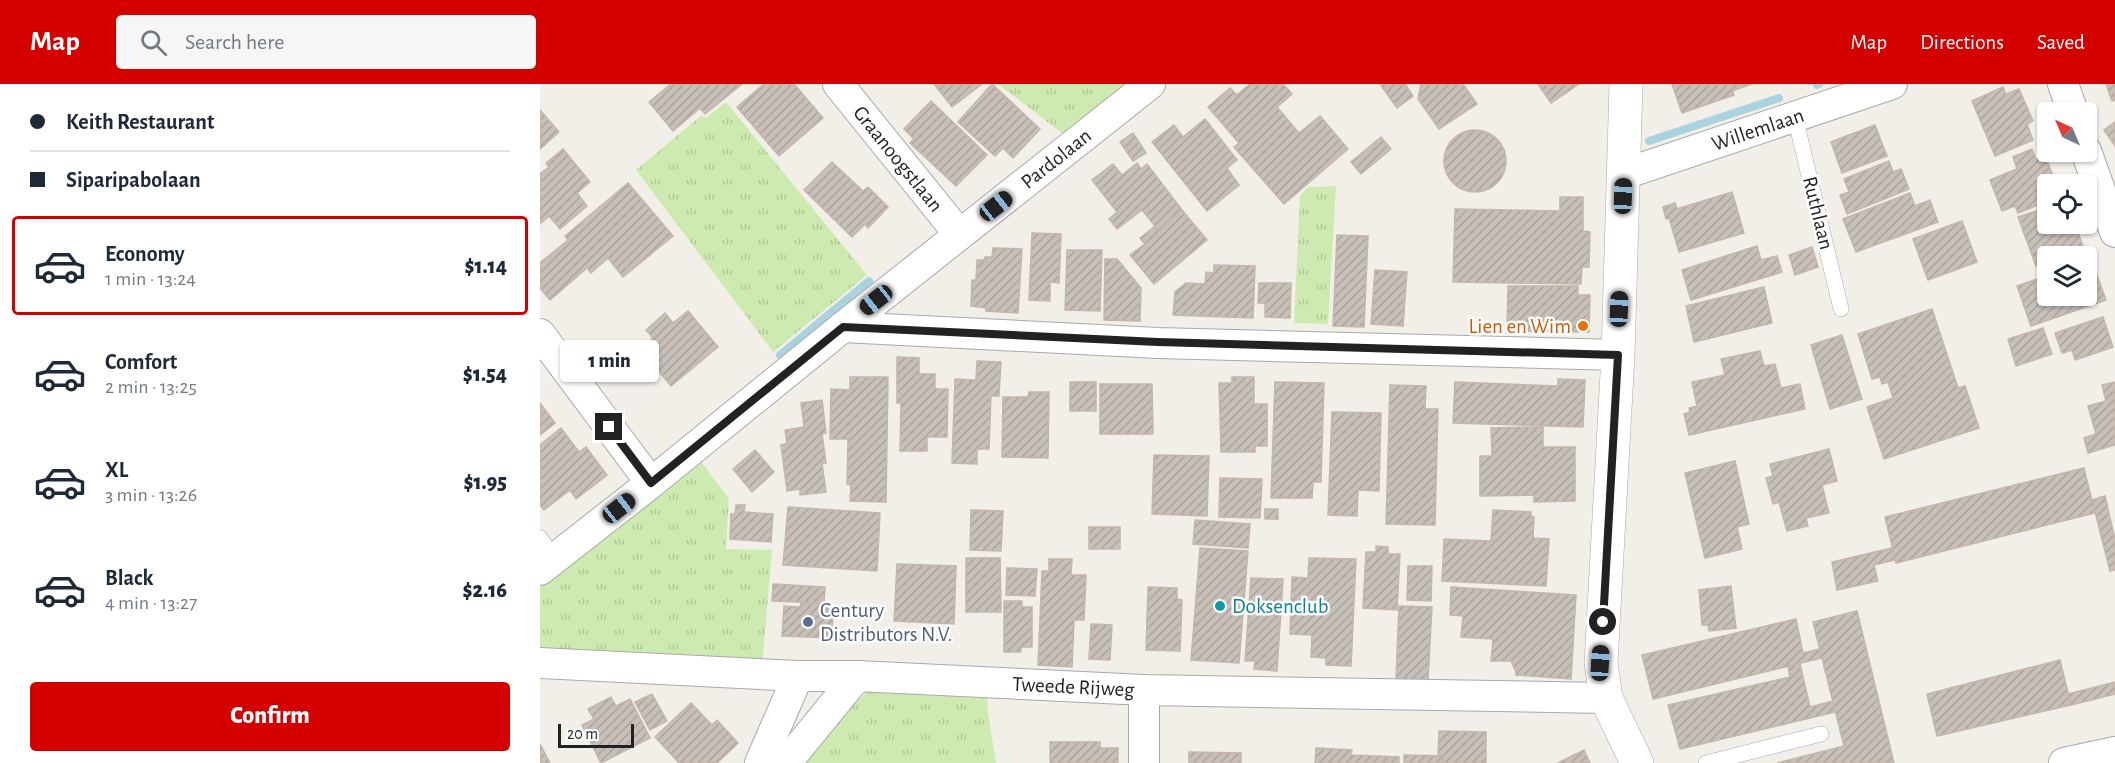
<!DOCTYPE html>
<meta charset="utf-8">
<style>
:root{--surface:#fff;--page:#f6f6f7;--text:#1f2937;--muted:#747a83;--line:#e0e1e3;--accent:#d40000}
body{margin:0;font-family:"Alegreya Sans",sans-serif;background:var(--page);color:var(--text);height:100vh;display:flex;flex-direction:column;font-size:22px;white-space:nowrap}
*{box-sizing:border-box;margin:0}
p{font-size:20px;color:var(--muted)}
.icon{flex:none;width:33px;height:33px;fill:none;stroke:currentColor;stroke-width:2;stroke-linecap:round;stroke-linejoin:round}
.map{position:relative;flex:1;overflow:hidden}
.panel{display:flex;flex-direction:column;background:var(--surface);width:540px}
.panel>*{flex:none}
.top-card{display:grid;align-content:center;height:132px;padding:0 30px;background:var(--surface)}
.needle{width:39px;rotate:316deg}
.tools{position:absolute;left:1497px;top:18px;display:grid;gap:12px}
.tools a{display:grid;place-items:center;width:60px;height:60px;border-radius:6px;background:var(--surface);box-shadow:0 2px 4px #0004;font-size:30px}
.scale{position:absolute;left:18px;bottom:15px;width:76px;box-sizing:border-box;padding-left:6px;border:3px solid #222;border-top:0;font-size:16px;line-height:21px;white-space:nowrap;color:#222;-webkit-text-stroke:4px #fff;paint-order:stroke}
.end{position:absolute;width:27px;height:27px;margin:-14px;border:8px solid #222;background:#fff;box-shadow:0 0 0 3px #fff}
.from{border-radius:50%}
.bubble{position:absolute;height:42px;border-radius:6px;background:var(--surface);box-shadow:0 2px 4px #0004;font-size:20px;font-weight:800;line-height:42px;text-align:center}
.car{position:absolute;width:18px;height:36px;margin:-18px -9px;border-radius:8px;box-shadow:0 0 4px 2px #0007;background:linear-gradient(#222 24%,#8ab4d8 0 40%,#222 0 76%,#8ab4d8 0 86%,#222 0)}
.top-card b{display:flex;align-items:center;gap:21px;height:57px;font-size:22px}
.top-card b+b{border-top:2px solid var(--line)}
.top-card i{width:15px;height:15px;background:var(--text)}
ul{padding:0;list-style:none}
li{display:flex;align-items:center;gap:18px;height:99px;margin:0 12px 9px;padding:0 18px;border:3px solid transparent;border-radius:6px}
li div{flex:1}
li b{display:block;font-size:22px}
li em{font-style:normal;font-weight:800}
li.active{border-color:var(--accent)}
li>.icon{width:54px;height:54px;stroke-width:1.5}
.action{display:flex;gap:12px;margin-top:auto;padding:12px 30px}
.action a{flex:1;height:69px;border-radius:6px;background:var(--accent);color:#fff;font-size:24px;font-weight:800;line-height:69px;text-align:center}
header{display:flex;align-items:center;gap:36px;box-sizing:border-box;height:84px;padding:0 30px;background:var(--accent);color:#fff}
header strong{font-size:28px}
nav{display:flex;gap:33px;margin-inline-start:auto;font-size:21px}
.search{width:420px;height:54px;background:var(--page);display:flex;align-items:center;gap:15px;box-sizing:border-box;padding:0 21px;border-radius:6px;color:var(--muted);font-size:22px}
main{display:flex;flex:1;min-height:0}
.map>svg:first-child{display:block}
.grass{fill:url(#grass-tufts)}
.lines{fill:none;stroke-linecap:round;stroke-linejoin:round}
.stream{stroke:#aad3df;stroke-width:8}
.building{fill:url(#building-hatch);stroke:#c4b6ab;stroke-width:1.5}
.service-casing{stroke:#a9a9a9;stroke-width:16}
.minor-casing{stroke:#a9a9a9;stroke-width:32}
.tertiary-casing{stroke:#a9a9a9;stroke-width:34}
.service{stroke:#fff;stroke-width:15}
.minor{stroke:#fff;stroke-width:30}
.tertiary{stroke:#fff;stroke-width:33}
.route{stroke:#222;stroke-width:8}
.food-dot{fill:#e8710a;stroke:#fff;stroke-width:2}
.culture-dot{fill:#0f9aa8;stroke:#fff;stroke-width:2}
.service-dot{fill:#5c6f8a;stroke:#fff;stroke-width:2}
.labels{text-anchor:middle;dominant-baseline:central;stroke-width:5;stroke-linejoin:round;paint-order:stroke}
.street-label{font-size:21px;fill:#222;stroke:#fff}
.food-label{font-size:21px;fill:#c56008;stroke:#fff;text-anchor:end}
.culture-label{font-size:21px;fill:#0d838f;stroke:#fff;text-anchor:start}
.service-label{font-size:21px;fill:#4e5e75;stroke:#fff;text-anchor:start}
</style>
<header>
<strong>Map</strong>
<div class="search"><svg class="icon" aria-label="search" viewBox="0 0 24 24"><circle cx="10" cy="10" r="6"/><path d="M15 15l6 6"/></svg>Search here</div>
<nav><a>Map</a><a>Directions</a><a>Saved</a></nav>
</header>
<main>
<section class="panel">
<div class="top-card">
<b><i class="from"></i>Keith Restaurant</b>
<b><i></i>Siparipabolaan</b>
</div>
<ul>
<li class="active"><svg class="icon" aria-label="car" viewBox="0 0 24 24"><path d="M5 17H2v-5l4-1 3-4h7l3 4 3 1v5h-3M9 17h6M6 11h13"/><circle cx="7" cy="17" r="2"/><circle cx="17" cy="17" r="2"/></svg><div><b>Economy</b><p>1 min · 13:24</p></div><em>$1.14</em></li>
<li><svg class="icon" aria-label="car" viewBox="0 0 24 24"><path d="M5 17H2v-5l4-1 3-4h7l3 4 3 1v5h-3M9 17h6M6 11h13"/><circle cx="7" cy="17" r="2"/><circle cx="17" cy="17" r="2"/></svg><div><b>Comfort</b><p>2 min · 13:25</p></div><em>$1.54</em></li>
<li><svg class="icon" aria-label="car" viewBox="0 0 24 24"><path d="M5 17H2v-5l4-1 3-4h7l3 4 3 1v5h-3M9 17h6M6 11h13"/><circle cx="7" cy="17" r="2"/><circle cx="17" cy="17" r="2"/></svg><div><b>XL</b><p>3 min · 13:26</p></div><em>$1.95</em></li>
<li><svg class="icon" aria-label="car" viewBox="0 0 24 24"><path d="M5 17H2v-5l4-1 3-4h7l3 4 3 1v5h-3M9 17h6M6 11h13"/><circle cx="7" cy="17" r="2"/><circle cx="17" cy="17" r="2"/></svg><div><b>Black</b><p>4 min · 13:27</p></div><em>$2.16</em></li>
</ul>
<div class="action"><a>Confirm</a></div>
</section>
<div class="map">
<svg width="1575" height="679" viewBox="0 0 1575 679">
<defs>
<pattern id="grass-tufts" width="24" height="20" patternUnits="userSpaceOnUse" patternTransform="scale(1.5)"><rect width="24" height="20" fill="#cdebb0"/><path d="M3 7l-1-3M5 7V3M7 7l1-3M15 17l-1-3M17 17v-4M19 17l1-3" fill="none" stroke="#b0c997"/></pattern>
<pattern id="building-hatch" width="6" height="6" patternUnits="userSpaceOnUse" patternTransform="scale(1.5)"><rect width="6" height="6" fill="#c7bfb8"/><path d="M-1 1l2-2M0 6l6-6M5 7l2-2" fill="none" stroke="#aba49e"/></pattern>
</defs>
<rect width="100%" height="100%" fill="#f2efe9"/>
<g class="grass">
<path d="M 458,0 L 595,0 L 527,53 Z"/>
<path d="M 186,18 L 327,191 L 233,268 L 96,86 L 162,31 L 166,34 Z"/>
<path d="M 796,102 L 788,240 L 754,239 L 760,112 L 768,103 Z"/>
<path d="M 159,375 L 189,415 L 186,465 L 232,466 L 222,582 L 0,570 L 0,496 Z"/>
<path d="M 329,606 L 448,609 L 447,622 L 456,679 L 255,679 L 304,627 Z"/>
</g>
<g class="lines">
<g class="stream">
<path d="M 1277,1 L 1279,0"/>
<path d="M 1109,57 L 1239,14"/>
<path d="M 240,271 L 329,197"/>
</g>
</g>
<g class="building">
<path d="M 131,0 L 202,0 L 165,30 L 160,24 L 133,47 L 109,18 Z"/>
<path d="M 224,0 L 254,0 L 283,34 L 239,72 L 197,23 Z"/>
<path d="M 394,0 L 442,0 L 412,23 Z"/>
<path d="M 452,0 L 500,45 L 473,74 L 463,64 L 455,72 L 418,38 Z"/>
<path d="M 710,0 L 743,0 L 752,10 L 737,23 L 759,49 L 780,32 L 808,65 L 744,120 L 694,63 L 699,59 L 668,23 L 690,4 L 697,11 Z"/>
<path d="M 840,0 L 865,0 L 873,12 L 857,24 Z"/>
<path d="M 881,0 L 923,0 L 937,20 L 899,45 L 878,15 Z"/>
<path d="M 998,0 L 1039,0 L 1011,19 Z"/>
<path d="M 1132,0 L 1212,0 L 1192,7 L 1194,11 L 1142,29 Z"/>
<path d="M 1566,0 L 1575,0 L 1575,16 L 1572,17 Z"/>
<path d="M 1463,3 L 1466,10 L 1479,5 L 1493,37 L 1487,40 L 1493,56 L 1455,72 L 1432,17 Z"/>
<path d="M 391,17 L 447,71 L 416,102 L 370,59 L 374,55 L 364,45 Z"/>
<path d="M 0,26 L 19,48 L 0,65 Z"/>
<path d="M 665,35 L 697,76 L 687,84 L 699,101 L 667,127 L 612,58 L 634,41 L 643,53 Z"/>
<path d="M 1575,38 L 1575,62 L 1564,46 Z"/>
<path d="M 1335,41 L 1347,72 L 1302,89 L 1291,58 Z"/>
<circle cx="935" cy="77" r="31"/>
<path d="M 593,49 L 606,69 L 593,77 L 580,58 Z"/>
<path d="M 841,53 L 851,65 L 821,90 L 811,78 Z"/>
<path d="M 23,65 L 50,98 L 37,109 L 47,122 L 20,145 L 9,132 L 0,140 L 0,90 L 9,83 L 6,79 Z"/>
<path d="M 1492,65 L 1496,76 L 1505,72 L 1516,99 L 1508,100 L 1508,117 L 1478,129 L 1475,122 L 1462,127 L 1450,96 L 1477,85 L 1473,73 Z"/>
<path d="M 1349,77 L 1353,88 L 1361,85 L 1369,105 L 1307,130 L 1300,111 L 1309,108 L 1304,95 Z"/>
<path d="M 292,78 L 323,107 L 328,103 L 348,123 L 328,144 L 325,140 L 312,153 L 264,106 Z"/>
<path d="M 597,79 L 601,85 L 607,80 L 642,126 L 618,146 L 602,126 L 577,145 L 569,135 L 577,128 L 552,96 L 573,80 L 582,91 Z"/>
<path d="M 88,99 L 133,152 L 83,193 L 68,174 L 51,189 L 47,184 L 10,216 L 0,204 L 0,179 L 28,156 L 25,152 Z"/>
<path d="M 1192,108 L 1204,149 L 1139,168 L 1129,134 L 1126,135 L 1123,123 L 1135,119 L 1137,125 Z"/>
<path d="M 1370,109 L 1375,122 L 1390,116 L 1398,138 L 1316,168 L 1303,135 Z"/>
<path d="M 1020,113 L 1043,113 L 1043,147 L 1050,148 L 1049,183 L 1042,183 L 1041,200 L 913,198 L 915,125 L 1020,127 Z"/>
<path d="M 1508,123 L 1508,140 L 1535,140 L 1544,165 L 1522,172 L 1508,172 L 1508,178 L 1496,182 L 1478,133 Z"/>
<path d="M 642,126 L 667,156 L 614,200 L 590,171 L 605,160 L 600,154 L 615,142 L 618,146 Z"/>
<path d="M 1422,137 L 1437,178 L 1388,196 L 1373,155 Z"/>
<path d="M 492,149 L 521,150 L 519,199 L 510,198 L 510,217 L 489,216 Z"/>
<path d="M 797,151 L 828,152 L 824,243 L 793,242 Z"/>
<path d="M 1217,162 L 1221,176 L 1237,172 L 1242,188 L 1151,216 L 1142,186 Z"/>
<path d="M 1272,163 L 1278,183 L 1255,191 L 1249,171 Z"/>
<path d="M 453,164 L 482,165 L 478,229 L 446,227 L 446,224 L 431,222 L 432,196 L 436,196 L 437,176 L 445,176 L 445,173 L 452,173 Z"/>
<path d="M 527,166 L 562,166 L 560,227 L 525,226 Z"/>
<path d="M 565,175 L 577,175 L 601,204 L 600,237 L 564,236 Z"/>
<path d="M 1551,175 L 1566,216 L 1491,242 L 1477,202 L 1508,191 L 1508,212 L 1546,212 L 1546,177 Z"/>
<path d="M 674,181 L 715,182 L 713,234 L 633,231 L 635,208 L 646,199 L 665,200 L 666,188 L 674,189 Z"/>
<path d="M 835,186 L 867,188 L 863,242 L 831,240 Z"/>
<path d="M 719,199 L 751,199 L 750,234 L 725,233 L 725,219 L 718,219 Z"/>
<path d="M 968,202 L 1038,202 L 1038,211 L 1050,211 L 1049,248 L 967,247 Z"/>
<path d="M 1224,203 L 1232,239 L 1154,258 L 1146,222 Z"/>
<path d="M 1392,225 L 1418,304 L 1425,302 L 1439,344 L 1344,375 L 1327,323 L 1353,314 L 1348,298 L 1342,300 L 1340,293 L 1332,295 L 1318,250 Z"/>
<path d="M 148,227 L 178,263 L 131,302 L 100,264 L 113,254 L 106,246 L 125,229 L 133,239 Z"/>
<path d="M 1563,233 L 1573,263 L 1535,276 L 1532,266 L 1522,269 L 1515,249 Z"/>
<path d="M 1503,244 L 1512,270 L 1476,282 L 1468,255 Z"/>
<path d="M 1302,251 L 1322,315 L 1290,325 L 1271,261 Z"/>
<path d="M 1220,267 L 1224,282 L 1235,280 L 1241,304 L 1260,300 L 1265,325 L 1149,351 L 1144,330 L 1150,328 L 1149,324 L 1157,322 L 1152,298 L 1185,291 L 1181,275 Z"/>
<path d="M 357,273 L 379,274 L 379,290 L 395,290 L 395,305 L 408,305 L 407,353 L 387,353 L 387,367 L 360,367 L 361,319 L 357,319 Z"/>
<path d="M 437,277 L 461,278 L 459,312 L 451,312 L 449,365 L 437,365 L 437,380 L 412,379 L 415,295 L 436,296 Z"/>
<path d="M 310,293 L 348,293 L 346,418 L 310,417 L 311,401 L 307,400 L 308,355 L 290,355 L 291,305 L 310,306 Z"/>
<path d="M 692,293 L 714,293 L 714,320 L 727,320 L 727,362 L 715,362 L 715,368 L 681,368 L 679,299 L 692,299 Z"/>
<path d="M 1018,295 L 1045,296 L 1043,343 L 913,339 L 915,298 L 1018,302 Z"/>
<rect x="530" y="298" width="26" height="29"/>
<path d="M 735,298 L 784,299 L 781,398 L 773,398 L 772,414 L 731,414 Z"/>
<path d="M 1575,298 L 1575,361 L 1548,369 L 1544,354 L 1556,350 L 1548,322 L 1566,317 L 1562,301 Z"/>
<path d="M 560,300 L 612,300 L 613,350 L 560,350 Z"/>
<path d="M 850,301 L 886,302 L 885,325 L 898,325 L 895,441 L 846,440 Z"/>
<path d="M 489,308 L 509,308 L 508,374 L 462,373 L 463,313 L 488,313 Z"/>
<path d="M 282,316 L 286,349 L 282,350 L 286,379 L 282,379 L 286,408 L 260,411 L 260,405 L 247,407 L 241,361 L 247,359 L 245,346 L 264,343 L 261,319 Z"/>
<path d="M 0,319 L 15,339 L 0,351 Z"/>
<path d="M 792,328 L 841,329 L 839,407 L 818,406 L 817,432 L 788,431 Z"/>
<path d="M 1003,343 L 1003,363 L 1035,363 L 1035,417 L 994,418 L 994,411 L 940,412 L 940,372 L 952,372 L 951,344 Z"/>
<path d="M 21,344 L 39,368 L 46,363 L 67,391 L 36,415 L 30,406 L 4,426 L 0,421 L 0,361 Z"/>
<path d="M 1289,365 L 1297,397 L 1282,401 L 1289,429 L 1266,434 L 1268,442 L 1247,447 L 1239,418 L 1233,420 L 1226,394 L 1233,392 L 1230,380 Z"/>
<path d="M 215,366 L 234,388 L 212,408 L 193,385 Z"/>
<path d="M 614,371 L 669,372 L 667,432 L 612,430 Z"/>
<path d="M 1195,377 L 1209,440 L 1197,443 L 1202,465 L 1165,474 L 1145,389 Z"/>
<path d="M 1544,384 L 1555,429 L 1356,479 L 1345,433 Z"/>
<path d="M 680,394 L 722,395 L 720,434 L 679,433 Z"/>
<path d="M 1565,412 L 1575,456 L 1575,486 L 1570,487 L 1552,416 Z"/>
<path d="M 196,421 L 205,421 L 204,428 L 233,430 L 231,458 L 190,455 L 191,430 L 195,430 Z"/>
<path d="M 248,423 L 340,429 L 337,487 L 243,481 Z"/>
<rect x="725" y="425" width="13" height="10"/>
<path d="M 431,426 L 463,427 L 461,467 L 430,466 Z"/>
<path d="M 953,426 L 991,428 L 991,433 L 994,433 L 993,454 L 1009,455 L 1006,502 L 902,497 L 904,455 L 951,457 Z"/>
<path d="M 655,436 L 710,440 L 708,464 L 653,460 Z"/>
<rect x="549" y="443" width="31" height="22"/>
<path d="M 836,462 L 848,463 L 848,470 L 860,470 L 857,526 L 823,524 L 826,468 L 836,468 Z"/>
<path d="M 660,464 L 708,467 L 699,579 L 651,576 Z"/>
<path d="M 1352,464 L 1355,476 L 1334,481 L 1338,497 L 1297,506 L 1292,478 Z"/>
<path d="M 426,474 L 460,474 L 461,528 L 426,528 Z"/>
<path d="M 769,474 L 816,475 L 811,582 L 786,581 L 786,574 L 771,573 L 772,551 L 750,550 L 752,493 L 768,494 Z"/>
<path d="M 509,475 L 532,475 L 531,491 L 546,491 L 544,536 L 534,536 L 532,583 L 498,581 L 502,487 L 509,487 Z"/>
<path d="M 357,480 L 416,482 L 414,540 L 354,537 Z"/>
<path d="M 868,482 L 892,482 L 891,517 L 867,516 Z"/>
<path d="M 467,484 L 497,485 L 495,512 L 466,511 Z"/>
<path d="M 711,494 L 743,495 L 737,587 L 714,585 L 715,577 L 705,577 Z"/>
<path d="M 233,500 L 285,503 L 284,519 L 232,517 Z"/>
<path d="M 1191,502 L 1196,544 L 1169,547 L 1168,541 L 1162,541 L 1159,506 Z"/>
<path d="M 608,503 L 637,504 L 637,515 L 642,516 L 640,567 L 606,566 Z"/>
<path d="M 911,503 L 1036,511 L 1031,595 L 976,591 L 976,588 L 971,577 L 951,577 L 953,555 L 921,553 L 923,532 L 910,531 Z"/>
<path d="M 464,517 L 482,517 L 482,523 L 492,523 L 492,563 L 481,563 L 481,568 L 464,568 Z"/>
<path d="M 261,519 L 284,520 L 284,524 L 293,524 L 292,554 L 242,552 L 244,522 L 260,523 Z"/>
<path d="M 859,522 L 892,523 L 888,596 L 856,595 Z"/>
<path d="M 1317,527 L 1354,679 L 1237,679 L 1304,662 L 1273,538 Z"/>
<path d="M 1256,535 L 1263,569 L 1280,565 L 1282,574 L 1113,615 L 1102,571 Z"/>
<path d="M 551,540 L 572,541 L 570,576 L 549,575 Z"/>
<path d="M 1520,576 L 1531,621 L 1397,652 L 1387,610 Z"/>
<path d="M 1260,580 L 1270,623 L 1293,617 L 1295,628 L 1140,665 L 1128,621 L 1250,593 L 1248,582 Z"/>
<path d="M 1575,598 L 1575,610 L 1531,621 L 1528,610 Z"/>
<path d="M 112,610 L 127,637 L 110,646 L 95,618 Z"/>
<path d="M 71,613 L 76,622 L 90,615 L 110,654 L 61,679 L 42,641 L 54,635 L 48,625 Z"/>
<path d="M 151,619 L 172,641 L 177,636 L 198,659 L 177,679 L 139,679 L 115,653 Z"/>
<path d="M 899,647 L 946,648 L 946,679 L 903,679 L 903,672 L 898,672 Z"/>
<path d="M 510,658 L 560,658 L 560,664 L 578,664 L 578,679 L 510,679 Z"/>
<path d="M 0,660 L 10,679 L 0,679 Z"/>
<path d="M 776,664 L 812,666 L 811,671 L 859,673 L 859,679 L 775,679 Z"/>
<path d="M 1044,666 L 1050,679 L 1018,679 Z"/>
<path d="M 649,668 L 701,669 L 701,679 L 649,679 Z"/>
<path d="M 864,671 L 903,672 L 903,679 L 864,679 Z"/>
</g>
<g class="lines">
<g class="service-casing">
<g id="service">
<path d="M 1255,33 L 1301,225"/>
<path d="M 0,454 L 15,475"/>
<path d="M 1166,679 L 1281,650"/>
</g>
</g>
<g class="minor-casing">
<g id="minor">
<path id="s1" d="M 298,0 L 419,150"/>
<path d="M 1523,0 L 1533,28"/>
<path d="M 1546,67 L 1575,148"/>
<path id="s2" d="M 1084,90 L 1352,0"/>
<path d="M 303,243 L 618,259 L 1078,271"/>
<path d="M 0,250 L 111,399"/>
<path id="s3" d="M 0,486 L 111,399 L 303,243 L 610,0"/>
<path id="s4" d="M 0,579 L 258,592 L 317,592 L 604,606 L 1066,614"/>
<path d="M 220,679 L 258,592"/>
<path d="M 246,679 L 317,592"/>
<path d="M 604,679 L 604,606"/>
<path d="M 1524,679 L 1575,668"/>
</g>
</g>
<g class="tertiary-casing">
<path id="tertiary" d="M 1086,0 L 1078,271 L 1061,579 L 1066,614 L 1097,679"/>
</g>
<use href="#service" class="service"/>
<use href="#minor" class="minor"/>
<use href="#tertiary" class="tertiary"/>
</g>
<g class="lines">
<path class="route" d="M 69,343 L 111,399 L 303,243 L 618,258 L 1078,271 L 1063,538"/>
</g>
<circle class="food-dot" cx="1043" cy="242" r="6"/>
<circle class="culture-dot" cx="680" cy="522" r="6"/>
<circle class="service-dot" cx="268" cy="538" r="6"/>
<g class="labels">
<g class="street-label">
<text stroke="none"><textPath href="#s2" startOffset="141">Willemlaan</textPath></text>
<text stroke="none"><textPath href="#s3" startOffset="660">Pardolaan</textPath></text>
<text stroke="none"><textPath href="#s1" startOffset="96">Graanoogstlaan</textPath></text>
<text transform="translate(1278 129) rotate(76)">Ruthlaan</text>
<text stroke="none"><textPath href="#s4" startOffset="534">Tweede Rijweg</textPath></text>
</g>
<g class="food-label">
<text x="1031" y="242">Lien en Wim</text>
</g>
<g class="culture-label">
<text x="692" y="522">Doksenclub</text>
</g>
<g class="service-label">
<text x="280" y="526">Century<tspan x="280" dy="24">Distributors N.V.</tspan></text>
</g>
</g>
</svg>
<div class="tools">
<a><svg class="needle" viewBox="-14 -14 28 28"><path d="M0-13l5 13h-10z" fill="#e53935"/><path d="M0 13l5-13h-10z" fill="#747a83"/></svg></a>
<a><svg class="icon" aria-label="locate" viewBox="0 0 24 24"><circle cx="12" cy="12" r="6"/><path d="M12 2v4M12 18v4M2 12h4M18 12h4"/></svg></a>
<a><svg class="icon" aria-label="layers" viewBox="0 0 24 24"><path d="M12 4l9 5-9 5-9-5zM3 14l9 5 9-5"/></svg></a>
</div>
<div class="scale">20 m</div>
<i class="end from" style="left:1063px;top:538px"></i>
<i class="end" style="left:69px;top:343px"></i>
<div class="bubble" style="left:20px;top:256px;width:99px">1 min</div>
<i class="car" style="left:1083px;top:112px;rotate:2deg"></i>
<i class="car" style="left:456px;top:122px;rotate:52deg"></i>
<i class="car" style="left:336px;top:216px;rotate:232deg"></i>
<i class="car" style="left:1079px;top:225px;rotate:2deg"></i>
<i class="car" style="left:79px;top:424px;rotate:52deg"></i>
<i class="car" style="left:1060px;top:579px;rotate:3deg"></i>
</div>
</main>
